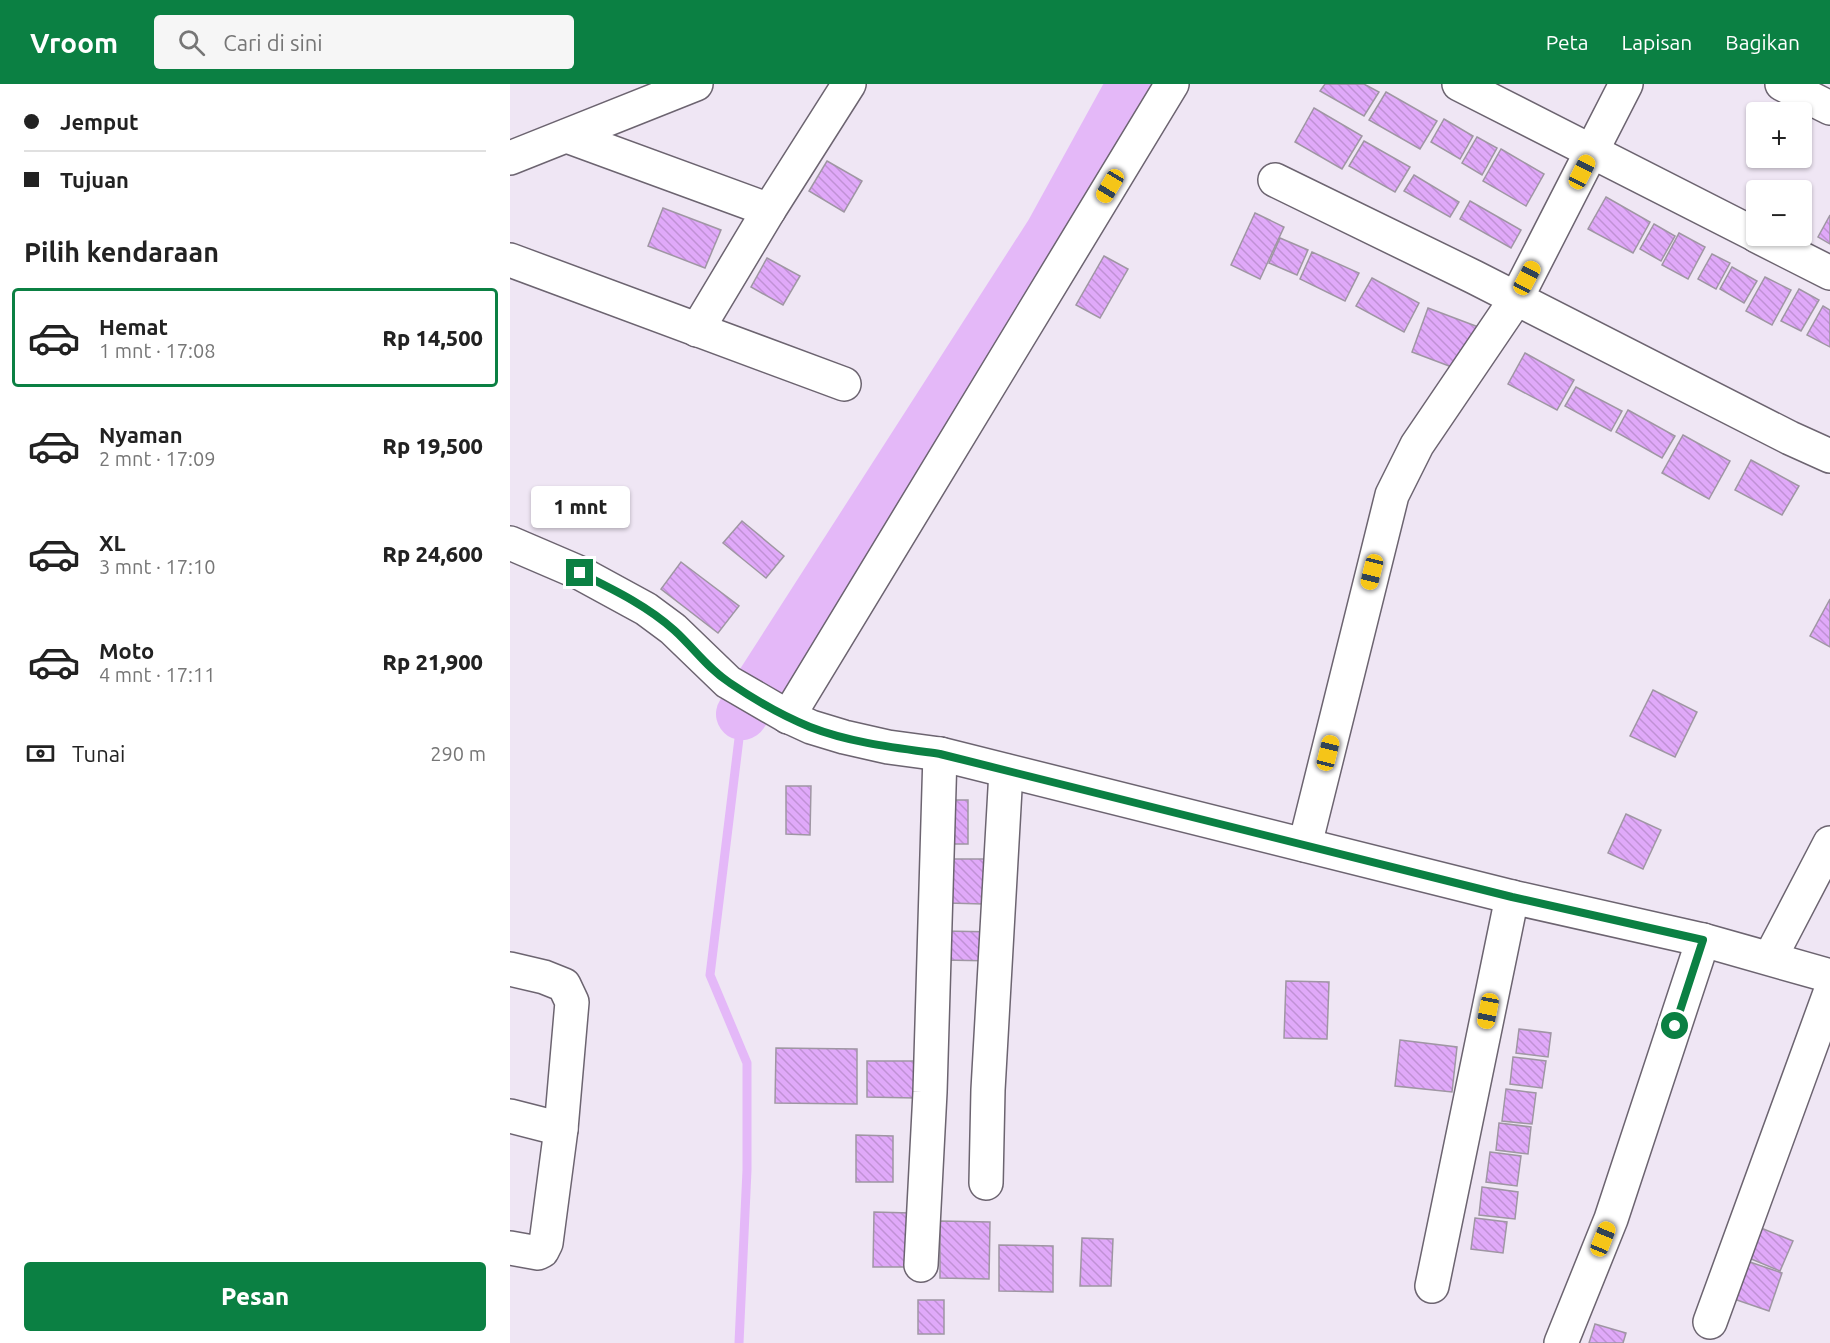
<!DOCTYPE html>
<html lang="id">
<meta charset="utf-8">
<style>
:root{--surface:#fff;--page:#f6f6f6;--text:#222;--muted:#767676;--line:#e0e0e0;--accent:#0b8043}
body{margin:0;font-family:Ubuntu,sans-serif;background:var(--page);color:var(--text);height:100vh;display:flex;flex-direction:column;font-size:22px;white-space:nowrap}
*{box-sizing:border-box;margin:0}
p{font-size:20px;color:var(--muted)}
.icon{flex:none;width:33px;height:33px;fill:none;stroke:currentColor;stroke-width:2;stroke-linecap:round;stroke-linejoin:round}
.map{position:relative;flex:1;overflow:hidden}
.sheet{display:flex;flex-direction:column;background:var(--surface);width:510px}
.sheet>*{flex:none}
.guide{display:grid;align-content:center;height:132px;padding:0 24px;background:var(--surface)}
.buttons{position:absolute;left:1236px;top:18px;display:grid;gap:12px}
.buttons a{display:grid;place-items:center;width:66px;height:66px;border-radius:6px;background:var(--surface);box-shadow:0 2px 4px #0004;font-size:30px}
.end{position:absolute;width:27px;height:27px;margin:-14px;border:8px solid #0b8043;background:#fff;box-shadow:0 0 0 3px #fff}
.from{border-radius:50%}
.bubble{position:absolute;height:42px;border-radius:6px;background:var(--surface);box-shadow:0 2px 4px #0004;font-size:20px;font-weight:800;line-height:42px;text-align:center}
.car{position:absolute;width:18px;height:36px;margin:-18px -9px;border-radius:8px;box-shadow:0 0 4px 2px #0007;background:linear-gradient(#f5c518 24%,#345 0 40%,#f5c518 0 76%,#345 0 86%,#f5c518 0)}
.guide b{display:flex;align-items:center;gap:21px;height:57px;font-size:22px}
.guide b+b{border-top:2px solid var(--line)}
.guide i{width:15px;height:15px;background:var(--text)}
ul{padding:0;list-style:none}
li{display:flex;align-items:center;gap:18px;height:99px;margin:0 12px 9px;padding:0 12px;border:3px solid transparent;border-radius:6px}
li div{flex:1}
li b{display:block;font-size:22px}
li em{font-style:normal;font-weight:800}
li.current{border-color:var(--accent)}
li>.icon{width:54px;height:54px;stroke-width:1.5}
h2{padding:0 24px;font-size:27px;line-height:72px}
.pay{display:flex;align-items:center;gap:15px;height:66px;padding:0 24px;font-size:22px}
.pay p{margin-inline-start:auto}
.button{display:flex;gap:12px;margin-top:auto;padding:12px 24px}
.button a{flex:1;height:69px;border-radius:6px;background:var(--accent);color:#fff;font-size:24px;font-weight:800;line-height:69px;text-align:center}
header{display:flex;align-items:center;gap:36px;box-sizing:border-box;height:84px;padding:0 30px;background:var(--accent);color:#fff}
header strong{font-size:28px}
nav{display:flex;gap:33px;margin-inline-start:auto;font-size:21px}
.search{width:420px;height:54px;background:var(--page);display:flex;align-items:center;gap:15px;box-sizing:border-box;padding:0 21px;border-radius:6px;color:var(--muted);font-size:22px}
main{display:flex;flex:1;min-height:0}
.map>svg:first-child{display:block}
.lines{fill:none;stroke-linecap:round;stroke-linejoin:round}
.stream{stroke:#e4b8f8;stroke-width:9}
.river{stroke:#e4b8f8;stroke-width:52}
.building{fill:url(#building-back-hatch);stroke:#9f96a3;stroke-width:1.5}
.minor-casing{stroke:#6c6470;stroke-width:36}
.minor{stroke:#fff;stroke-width:33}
.route{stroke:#0b8043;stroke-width:8}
</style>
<header>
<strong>Vroom</strong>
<div class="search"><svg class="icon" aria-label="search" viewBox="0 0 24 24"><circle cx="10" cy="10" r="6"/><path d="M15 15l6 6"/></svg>Cari di sini</div>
<nav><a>Peta</a><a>Lapisan</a><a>Bagikan</a></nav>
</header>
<main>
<section class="sheet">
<div class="guide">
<b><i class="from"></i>Jemput</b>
<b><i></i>Tujuan</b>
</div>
<h2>Pilih kendaraan</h2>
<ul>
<li class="current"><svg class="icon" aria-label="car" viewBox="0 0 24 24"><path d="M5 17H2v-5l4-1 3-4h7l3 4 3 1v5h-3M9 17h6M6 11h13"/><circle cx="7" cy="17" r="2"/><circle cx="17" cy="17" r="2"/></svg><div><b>Hemat</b><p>1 mnt · 17:08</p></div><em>Rp 14,500</em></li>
<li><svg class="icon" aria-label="car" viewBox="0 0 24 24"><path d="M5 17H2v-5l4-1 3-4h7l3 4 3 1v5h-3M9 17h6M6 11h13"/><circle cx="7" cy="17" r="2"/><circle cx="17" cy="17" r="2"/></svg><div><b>Nyaman</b><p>2 mnt · 17:09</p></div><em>Rp 19,500</em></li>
<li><svg class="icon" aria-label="car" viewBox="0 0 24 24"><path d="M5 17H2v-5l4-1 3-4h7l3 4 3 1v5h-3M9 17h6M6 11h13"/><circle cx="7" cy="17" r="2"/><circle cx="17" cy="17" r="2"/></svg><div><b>XL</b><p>3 mnt · 17:10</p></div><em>Rp 24,600</em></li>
<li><svg class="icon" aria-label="car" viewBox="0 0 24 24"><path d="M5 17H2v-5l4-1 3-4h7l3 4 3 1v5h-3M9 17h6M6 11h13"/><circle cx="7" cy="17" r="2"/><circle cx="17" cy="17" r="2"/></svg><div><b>Moto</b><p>4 mnt · 17:11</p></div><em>Rp 21,900</em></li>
</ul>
<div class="pay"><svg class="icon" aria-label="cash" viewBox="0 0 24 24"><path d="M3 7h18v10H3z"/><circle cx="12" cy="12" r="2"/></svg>Tunai<p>290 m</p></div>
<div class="button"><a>Pesan</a></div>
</section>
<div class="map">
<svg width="1320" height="1259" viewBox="0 0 1320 1259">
<defs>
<pattern id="building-back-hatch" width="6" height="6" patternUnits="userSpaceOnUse" patternTransform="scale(1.5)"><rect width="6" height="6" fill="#e0a9f9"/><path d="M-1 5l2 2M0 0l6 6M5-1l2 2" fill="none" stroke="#c091d5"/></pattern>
</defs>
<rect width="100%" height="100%" fill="#efe6f4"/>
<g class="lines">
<path class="stream" d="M 229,1259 L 237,1086 L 237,979 L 200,891 L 232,630"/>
<path class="river" d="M 232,630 L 541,149 L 623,0"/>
</g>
<g class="building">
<path d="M 815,0 L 854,0 L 869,8 L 854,32 L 810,7 Z"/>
<path d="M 876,8 L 927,37 L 910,65 L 859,36 Z"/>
<path d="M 804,24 L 852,52 L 832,85 L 785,58 Z"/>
<path d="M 934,35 L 963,52 L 950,75 L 921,58 Z"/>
<path d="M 967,53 L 987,64 L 972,91 L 952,79 Z"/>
<path d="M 854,57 L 900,83 L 885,108 L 839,82 Z"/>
<path d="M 991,65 L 1034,90 L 1016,122 L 973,97 Z"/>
<path d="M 317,77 L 352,97 L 334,128 L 299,107 Z"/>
<path d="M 904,91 L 949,118 L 940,133 L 894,107 Z"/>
<path d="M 1096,113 L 1140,138 L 1123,169 L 1078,145 Z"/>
<path d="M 960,117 L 1011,146 L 1001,164 L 950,135 Z"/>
<path d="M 153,124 L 211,146 L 195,184 L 138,162 Z"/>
<path d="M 745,129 L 774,143 L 750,195 L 721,181 Z"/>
<path d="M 1320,131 L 1320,160 L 1308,153 Z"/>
<path d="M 1144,140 L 1165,152 L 1151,177 L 1130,165 Z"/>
<path d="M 1169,149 L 1195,163 L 1178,195 L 1152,181 Z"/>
<path d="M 770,154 L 798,166 L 787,191 L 759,179 Z"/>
<path d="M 802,168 L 849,189 L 835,217 L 790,195 Z"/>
<path d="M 1202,170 L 1220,179 L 1206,205 L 1188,195 Z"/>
<path d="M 594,172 L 618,185 L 590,234 L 566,221 Z"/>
<path d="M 257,174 L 290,192 L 273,221 L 241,203 Z"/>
<path d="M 1222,183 L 1247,197 L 1234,219 L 1210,205 Z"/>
<path d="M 1255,193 L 1281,206 L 1262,241 L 1236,227 Z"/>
<path d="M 862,194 L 909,219 L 894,248 L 846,222 Z"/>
<path d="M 1289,205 L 1309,216 L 1291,247 L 1271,237 Z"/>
<path d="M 1313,222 L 1320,226 L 1320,263 L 1297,251 Z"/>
<path d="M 918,224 L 971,244 L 955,288 L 902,268 Z"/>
<path d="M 1015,269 L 1064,296 L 1047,326 L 998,300 Z"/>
<path d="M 1066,303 L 1112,327 L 1101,347 L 1055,322 Z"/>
<path d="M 1118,326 L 1165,352 L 1152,374 L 1106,348 Z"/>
<path d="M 1173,351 L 1220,377 L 1199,415 L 1152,389 Z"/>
<path d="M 1241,376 L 1289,402 L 1272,431 L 1225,406 Z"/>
<path d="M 232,437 L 274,472 L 256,494 L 213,459 Z"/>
<path d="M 171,478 L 229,522 L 208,549 L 151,505 Z"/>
<path d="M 1320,515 L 1320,563 L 1300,552 Z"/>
<path d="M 1143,606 L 1187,628 L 1165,673 L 1120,652 Z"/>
<path d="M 276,702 L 301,702 L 300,751 L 276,750 Z"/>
<path d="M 434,716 L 458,716 L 458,760 L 433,760 Z"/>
<path d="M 1116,730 L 1151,746 L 1133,785 L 1098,769 Z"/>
<path d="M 439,775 L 474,775 L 473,820 L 438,819 Z"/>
<path d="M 432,847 L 486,848 L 486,877 L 432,876 Z"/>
<path d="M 776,897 L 819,898 L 817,955 L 774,954 Z"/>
<path d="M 1009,945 L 1041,949 L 1038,973 L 1006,969 Z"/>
<path d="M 890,956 L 947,963 L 942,1008 L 885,1002 Z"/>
<path d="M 266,964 L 347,965 L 347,1020 L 265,1019 Z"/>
<path d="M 1003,973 L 1036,977 L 1032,1004 L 1000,1000 Z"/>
<path d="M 357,977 L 405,977 L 405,1014 L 357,1013 Z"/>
<path d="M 996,1005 L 1026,1009 L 1022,1040 L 992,1037 Z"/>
<path d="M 989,1039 L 1021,1043 L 1018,1070 L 986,1066 Z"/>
<path d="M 346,1051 L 383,1052 L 383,1098 L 346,1098 Z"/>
<path d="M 980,1068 L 1011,1072 L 1007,1102 L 976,1098 Z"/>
<path d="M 972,1103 L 1008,1108 L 1005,1135 L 969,1131 Z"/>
<path d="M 364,1128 L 400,1129 L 400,1183 L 363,1183 Z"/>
<path d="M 965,1134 L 997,1138 L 993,1169 L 961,1165 Z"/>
<path d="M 430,1137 L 480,1138 L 479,1195 L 430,1194 Z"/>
<path d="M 1251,1144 L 1283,1157 L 1270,1187 L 1239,1174 Z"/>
<path d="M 572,1154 L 603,1155 L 601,1202 L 570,1202 Z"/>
<path d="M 489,1161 L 543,1162 L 543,1208 L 489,1207 Z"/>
<path d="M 1237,1177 L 1272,1189 L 1259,1227 L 1224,1215 Z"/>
<rect x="408" y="1216" width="26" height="34"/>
<path d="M 1085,1240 L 1116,1249 L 1113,1259 L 1079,1259 Z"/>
</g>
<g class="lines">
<g class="minor-casing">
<g id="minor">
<path d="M 949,0 L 1246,151"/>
<path d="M 1272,0 L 1320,24"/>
<path d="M 57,52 L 259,126"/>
<path d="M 0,74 L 186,0"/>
<path d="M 765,96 L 964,193 L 1280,354 L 1320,372"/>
<path d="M 1247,152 L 1320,189"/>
<path d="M 0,176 L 334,300"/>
<path d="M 187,246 L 259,126 L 339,0"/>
<path d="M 0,459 L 70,489 L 136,525 L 163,545 L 218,598 L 275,631 L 301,643 L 334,653 L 378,663 L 430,670 L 1002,813 L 1193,856 L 1320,892"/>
<path d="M 278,633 L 662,0"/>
<path d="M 795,761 L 882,411 L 907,361 L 1006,215 L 1116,0"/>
<path d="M 1260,874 L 1320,759"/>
<path d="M 0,885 L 34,893 L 54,901 L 62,918 L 51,1045 L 36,1159 L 32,1167 L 28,1169 L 0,1164"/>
<path d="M 0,1032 L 51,1045"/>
<path d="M 476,1099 L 478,1006 L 496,687"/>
<path d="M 411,1181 L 420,1008 L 430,670"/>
<path d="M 922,1202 L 1002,813"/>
<path d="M 1200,1238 L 1320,909"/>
<path d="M 1051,1259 L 1101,1135 L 1193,856"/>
</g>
</g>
<use href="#minor" class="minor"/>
</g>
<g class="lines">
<path class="route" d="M 70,489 C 102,505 136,521 164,546 C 183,563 198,585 220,599 C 245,616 273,632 300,643 C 341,659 387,664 430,670 L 1002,813 L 1193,856 L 1165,942"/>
</g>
</svg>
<div class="buttons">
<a>+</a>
<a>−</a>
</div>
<i class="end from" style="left:1165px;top:942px"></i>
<i class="end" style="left:70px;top:489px"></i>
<div class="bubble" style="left:21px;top:402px;width:99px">1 mnt</div>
<i class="car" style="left:1072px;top:88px;rotate:27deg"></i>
<i class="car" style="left:600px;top:102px;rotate:211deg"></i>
<i class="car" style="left:1017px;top:194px;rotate:28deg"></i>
<i class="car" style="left:862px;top:488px;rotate:194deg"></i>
<i class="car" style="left:818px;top:669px;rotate:14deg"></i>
<i class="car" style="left:978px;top:927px;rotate:191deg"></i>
<i class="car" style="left:1093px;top:1155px;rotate:22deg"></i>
</div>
</main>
